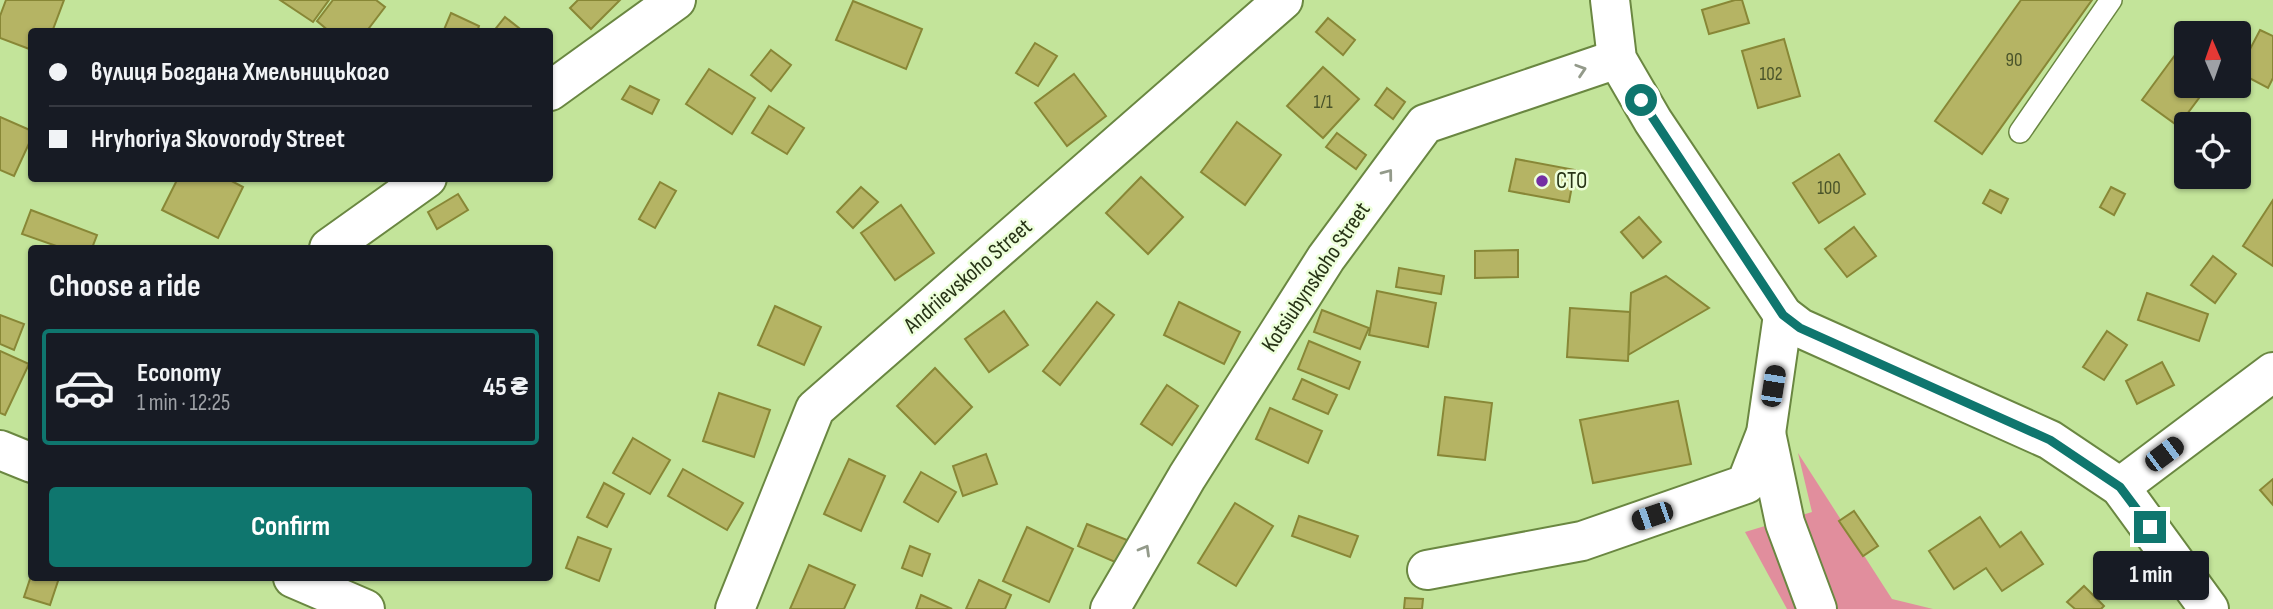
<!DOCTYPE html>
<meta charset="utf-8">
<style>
:root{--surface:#171b24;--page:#20242c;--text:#f1f3f6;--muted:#9ea1a6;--line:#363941;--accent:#0f766e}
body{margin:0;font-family:"Sofia Sans Condensed",sans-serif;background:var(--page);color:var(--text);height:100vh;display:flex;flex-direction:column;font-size:26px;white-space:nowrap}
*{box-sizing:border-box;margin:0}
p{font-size:23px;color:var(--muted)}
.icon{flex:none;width:38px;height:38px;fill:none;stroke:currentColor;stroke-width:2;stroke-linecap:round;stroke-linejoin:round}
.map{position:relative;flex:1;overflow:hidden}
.details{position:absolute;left:28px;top:245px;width:525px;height:336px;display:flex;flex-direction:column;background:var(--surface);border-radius:7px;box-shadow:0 2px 5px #0004}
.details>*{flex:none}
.hud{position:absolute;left:28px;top:28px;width:525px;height:154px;border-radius:7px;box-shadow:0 2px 5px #0004;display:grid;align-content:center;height:154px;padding:0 21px;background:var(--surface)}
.needle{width:46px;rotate:358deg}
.controls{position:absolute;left:2174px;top:21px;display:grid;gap:14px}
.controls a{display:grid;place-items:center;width:77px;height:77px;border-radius:7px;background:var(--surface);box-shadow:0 2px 5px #0004;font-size:35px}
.end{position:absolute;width:32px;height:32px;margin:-16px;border:9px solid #0f766e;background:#fff;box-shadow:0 0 0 4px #fff}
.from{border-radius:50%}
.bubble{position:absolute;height:49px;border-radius:7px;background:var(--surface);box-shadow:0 2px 5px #0004;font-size:23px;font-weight:700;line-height:49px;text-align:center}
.car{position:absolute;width:21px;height:42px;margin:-21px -10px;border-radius:9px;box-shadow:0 0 5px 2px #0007;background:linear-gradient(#222 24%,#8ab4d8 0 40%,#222 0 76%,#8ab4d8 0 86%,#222 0)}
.hud b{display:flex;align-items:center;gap:24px;height:66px;font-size:26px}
.hud b+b{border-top:2px solid var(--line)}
.hud i{width:18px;height:18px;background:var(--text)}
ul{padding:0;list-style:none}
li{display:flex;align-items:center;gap:21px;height:116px;margin:0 14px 10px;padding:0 7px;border:4px solid transparent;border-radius:7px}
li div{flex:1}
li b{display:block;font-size:26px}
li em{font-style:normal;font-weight:700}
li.on{border-color:var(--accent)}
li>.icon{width:63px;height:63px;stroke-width:1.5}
h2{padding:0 21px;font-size:32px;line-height:84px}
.action{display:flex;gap:14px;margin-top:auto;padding:14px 21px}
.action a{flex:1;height:80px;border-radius:7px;background:var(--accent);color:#fff;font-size:28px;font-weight:700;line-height:80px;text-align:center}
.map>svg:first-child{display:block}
.forest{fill:#e18e9d}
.building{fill:#b5b464;stroke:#888736;stroke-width:2}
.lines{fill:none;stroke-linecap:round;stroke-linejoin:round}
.service-casing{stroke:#6a8741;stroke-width:24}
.minor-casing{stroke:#6a8741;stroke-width:42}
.tertiary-casing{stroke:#6a8741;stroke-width:42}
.service{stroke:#fff;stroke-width:21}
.minor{stroke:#fff;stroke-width:38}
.tertiary{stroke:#fff;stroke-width:38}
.oneway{stroke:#939a8a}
.route{stroke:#0f766e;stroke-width:9}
.poi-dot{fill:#742fa3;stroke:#edffda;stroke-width:2.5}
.labels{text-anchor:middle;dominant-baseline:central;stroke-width:5;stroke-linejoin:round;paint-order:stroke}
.number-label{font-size:19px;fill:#4a542a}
.poi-label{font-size:23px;fill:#273416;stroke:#edffda;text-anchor:start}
.street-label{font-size:23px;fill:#273416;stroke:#edffda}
</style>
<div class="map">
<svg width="2273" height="609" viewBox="0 0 2273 609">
<rect width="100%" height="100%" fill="#c3e49a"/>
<path class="forest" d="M 1798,453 L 1892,599 L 1933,609 L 1787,609 L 1745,532 L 1812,512 Z"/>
<g class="building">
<path d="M 6,0 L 64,0 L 52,32 L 32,32 L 32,50 L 0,38 L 0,16 Z"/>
<path d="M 280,0 L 329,0 L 313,22 Z"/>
<path d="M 333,0 L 376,0 L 385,7 L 366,32 L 330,32 L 317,21 Z"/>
<path d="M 578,0 L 620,0 L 591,29 L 570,8 Z"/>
<path d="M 1735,0 L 1742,0 L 1749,23 L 1709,34 L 1702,10 Z"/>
<path d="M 2021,0 L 2092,0 L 1982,154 L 1935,121 Z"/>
<path d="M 853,1 L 922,29 L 906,69 L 836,40 Z"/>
<path d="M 451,13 L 479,26 L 477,32 L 443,32 Z"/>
<path d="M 505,17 L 524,32 L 493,32 Z"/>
<path d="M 1328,18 L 1355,40 L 1343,55 L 1316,32 Z"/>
<path d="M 2260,30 L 2273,36 L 2273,78 L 2268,88 L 2238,72 Z"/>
<path d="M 1784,39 L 1800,96 L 1758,108 L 1742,51 Z"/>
<path d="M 1035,43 L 1057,56 L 1038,86 L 1016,73 Z"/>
<path d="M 771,50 L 791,65 L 771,91 L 751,75 Z"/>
<path d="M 2178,51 L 2186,56 L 2186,86 L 2208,86 L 2178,126 L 2142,100 Z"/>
<path d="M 1323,67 L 1359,99 L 1323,138 L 1287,106 Z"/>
<path d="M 709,69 L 755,98 L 732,134 L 686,104 Z"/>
<path d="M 1074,74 L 1106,116 L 1067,146 L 1035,103 Z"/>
<path d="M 630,86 L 659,100 L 652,114 L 622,99 Z"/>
<path d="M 1387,88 L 1405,102 L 1393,119 L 1375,105 Z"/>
<path d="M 769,106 L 804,128 L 787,154 L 752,133 Z"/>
<path d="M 0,117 L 32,131 L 32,137 L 14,176 L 0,170 Z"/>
<path d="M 1237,122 L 1281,155 L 1245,205 L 1201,172 Z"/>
<path d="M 1337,133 L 1366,155 L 1356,169 L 1326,147 Z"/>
<path d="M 1839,154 L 1865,194 L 1819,223 L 1793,183 Z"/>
<path d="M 1516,159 L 1575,170 L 1569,202 L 1509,191 Z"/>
<path d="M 1141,177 L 1183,217 L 1148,254 L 1106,213 Z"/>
<path d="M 178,178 L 226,178 L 243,187 L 218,238 L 162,210 Z"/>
<path d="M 660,182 L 676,191 L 655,228 L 639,219 Z"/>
<path d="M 861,187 L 878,202 L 853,228 L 837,212 Z"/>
<path d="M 2111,187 L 2125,194 L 2114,215 L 2100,207 Z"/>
<path d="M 1990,190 L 2008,199 L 2001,213 L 1983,203 Z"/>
<path d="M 458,194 L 468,210 L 437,229 L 428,212 Z"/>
<path d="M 2273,200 L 2273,266 L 2243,246 Z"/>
<path d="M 901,205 L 934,253 L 895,280 L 861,233 Z"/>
<path d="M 31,210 L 97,235 L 92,248 L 62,248 L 22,234 Z"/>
<path d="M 1639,217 L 1661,242 L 1643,258 L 1621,232 Z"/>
<path d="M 1854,227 L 1876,256 L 1847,277 L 1825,249 Z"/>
<path d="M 1518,250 L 1518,277 L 1475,278 L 1475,251 Z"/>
<path d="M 2213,256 L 2236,274 L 2215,303 L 2191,285 Z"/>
<path d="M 1399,268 L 1444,276 L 1441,294 L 1396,287 Z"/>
<path d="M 1666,276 L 1709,308 L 1628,355 L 1631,293 Z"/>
<path d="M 1377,291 L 1436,303 L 1428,347 L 1369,335 Z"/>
<path d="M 2147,293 L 2208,314 L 2199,341 L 2138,320 Z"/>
<path d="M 1097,302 L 1114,315 L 1060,385 L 1043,371 Z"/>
<path d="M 1179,302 L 1240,332 L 1224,364 L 1164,335 Z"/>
<path d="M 775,306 L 821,327 L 804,365 L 758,345 Z"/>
<path d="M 1570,308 L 1630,312 L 1628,361 L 1567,357 Z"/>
<path d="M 1322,310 L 1369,328 L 1360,349 L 1314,332 Z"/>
<path d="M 1004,311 L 1028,345 L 989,372 L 965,339 Z"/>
<path d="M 0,315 L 24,324 L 14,350 L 0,344 Z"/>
<path d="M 2107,331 L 2127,345 L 2104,380 L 2083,367 Z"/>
<path d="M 1309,341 L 1360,362 L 1349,389 L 1298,369 Z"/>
<path d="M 0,351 L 29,364 L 5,415 L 0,413 Z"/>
<path d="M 2162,362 L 2174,385 L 2137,404 L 2126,381 Z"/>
<path d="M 935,368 L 972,407 L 935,444 L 897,406 Z"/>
<path d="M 1302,379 L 1337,395 L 1328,414 L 1293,399 Z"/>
<path d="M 1167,385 L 1198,406 L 1172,445 L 1141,424 Z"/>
<path d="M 719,393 L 770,410 L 754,457 L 703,441 Z"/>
<path d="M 1445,397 L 1492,403 L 1485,460 L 1438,455 Z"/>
<path d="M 1678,401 L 1691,464 L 1593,483 L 1580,420 Z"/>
<path d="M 1270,408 L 1322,431 L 1308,463 L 1256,439 Z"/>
<path d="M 633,438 L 670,460 L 650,494 L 613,473 Z"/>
<path d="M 986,454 L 997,484 L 963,496 L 953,466 Z"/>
<path d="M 849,459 L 885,476 L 861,531 L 824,514 Z"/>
<path d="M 683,469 L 743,503 L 727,530 L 668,496 Z"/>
<path d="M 921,472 L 956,492 L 938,522 L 904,502 Z"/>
<path d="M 2273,479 L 2273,505 L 2260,490 Z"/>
<path d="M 604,483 L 624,494 L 607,527 L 587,517 Z"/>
<path d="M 1235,503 L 1273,526 L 1236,586 L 1198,563 Z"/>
<path d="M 1854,511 L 1878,546 L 1863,556 L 1839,521 Z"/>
<path d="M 1299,516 L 1358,536 L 1350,557 L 1292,536 Z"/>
<path d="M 1980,517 L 2000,547 L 2021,532 L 2043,564 L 2002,591 L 1986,568 L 1954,589 L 1929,551 Z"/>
<path d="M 1087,524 L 1132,542 L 1122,565 L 1078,546 Z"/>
<path d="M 1027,527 L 1073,549 L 1049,602 L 1003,581 Z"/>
<path d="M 578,537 L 611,549 L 599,581 L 566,568 Z"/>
<path d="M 910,546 L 930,554 L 922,576 L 902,568 Z"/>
<path d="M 809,565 L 855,585 L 844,609 L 790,609 Z"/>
<path d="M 32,573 L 32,578 L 59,578 L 50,605 L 24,597 Z"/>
<path d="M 979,580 L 1011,595 L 1005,609 L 966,609 Z"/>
<path d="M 2084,586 L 2104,606 L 2101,609 L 2075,609 L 2067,602 Z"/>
<path d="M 921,595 L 952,609 L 916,609 Z"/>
<path d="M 1405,598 L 1423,599 L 1422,609 L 1404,609 Z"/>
</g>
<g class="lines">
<g class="service-casing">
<path id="service" d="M 2020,132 L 2111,0"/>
</g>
<g class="minor-casing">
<g id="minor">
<path d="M 550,91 L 676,0"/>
<path d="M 329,248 L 427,178"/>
<path d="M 1766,433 L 1785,523 L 1817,609"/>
<path d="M 0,450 L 32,463"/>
<path d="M 2120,487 L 2273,372"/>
<path d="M 1427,570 L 1582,541 L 1746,484 L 1766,433 L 1783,315"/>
<path d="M 293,578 L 365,609"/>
<path d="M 735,609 L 815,409 L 1283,0"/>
<path d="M 1110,609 L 1187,477 L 1326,258 L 1425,124 L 1617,59"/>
</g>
</g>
<g class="tertiary-casing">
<path id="tertiary" d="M 1610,0 L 1617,59 L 1653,121 L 1783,315 L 1800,328 L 2050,440 L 2120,487 L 2209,609"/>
</g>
<use href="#service" class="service"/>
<use href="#minor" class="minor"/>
<use href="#tertiary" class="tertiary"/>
</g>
<defs><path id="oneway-chevron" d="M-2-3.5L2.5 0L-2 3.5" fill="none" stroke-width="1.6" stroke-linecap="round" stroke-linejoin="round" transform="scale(1.75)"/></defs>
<g class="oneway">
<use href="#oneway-chevron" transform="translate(1581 70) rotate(-18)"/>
<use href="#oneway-chevron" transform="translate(1388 174) rotate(-53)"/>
<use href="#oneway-chevron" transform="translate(1145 550) rotate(-60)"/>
</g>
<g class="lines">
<path class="route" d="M 1641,100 L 1783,315 L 1800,328 L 2050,440 L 2120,487 L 2150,527"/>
</g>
<circle class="poi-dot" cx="1542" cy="181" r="7"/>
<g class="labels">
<g class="number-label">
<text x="2014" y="60">90</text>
<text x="1771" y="74">102</text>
<text x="1323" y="102">1/1</text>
<text x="1829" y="188">100</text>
</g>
<g class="poi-label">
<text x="1556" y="181">СТО</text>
</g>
<g class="street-label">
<text transform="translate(968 276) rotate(-41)">Andriievskoho Street</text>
<text transform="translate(1316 277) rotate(-56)">Kotsiubynskoho Street</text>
</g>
</g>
</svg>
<div class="controls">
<a><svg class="needle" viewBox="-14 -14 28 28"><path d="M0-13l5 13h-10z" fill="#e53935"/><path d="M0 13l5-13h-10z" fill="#9ea1a6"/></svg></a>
<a><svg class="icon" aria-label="locate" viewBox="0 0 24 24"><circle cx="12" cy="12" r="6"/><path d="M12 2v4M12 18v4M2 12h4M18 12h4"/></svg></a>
</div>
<i class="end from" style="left:1641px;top:100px"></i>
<i class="end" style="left:2150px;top:527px"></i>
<div class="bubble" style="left:2093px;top:551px;width:116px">1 min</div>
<i class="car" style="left:1773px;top:386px;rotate:9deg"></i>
<i class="car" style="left:2164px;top:454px;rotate:53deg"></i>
<i class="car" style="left:1652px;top:516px;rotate:251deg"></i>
<div class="hud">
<b><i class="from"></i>вулиця Богдана Хмельницького</b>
<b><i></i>Hryhoriya Skovorody Street</b>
</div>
<section class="details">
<h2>Choose a ride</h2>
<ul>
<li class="on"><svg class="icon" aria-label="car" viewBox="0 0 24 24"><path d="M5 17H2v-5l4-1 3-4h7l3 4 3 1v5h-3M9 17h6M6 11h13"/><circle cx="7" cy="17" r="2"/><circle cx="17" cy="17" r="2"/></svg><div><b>Economy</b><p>1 min · 12:25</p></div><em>45 ₴</em></li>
</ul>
<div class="action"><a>Confirm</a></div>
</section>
</div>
